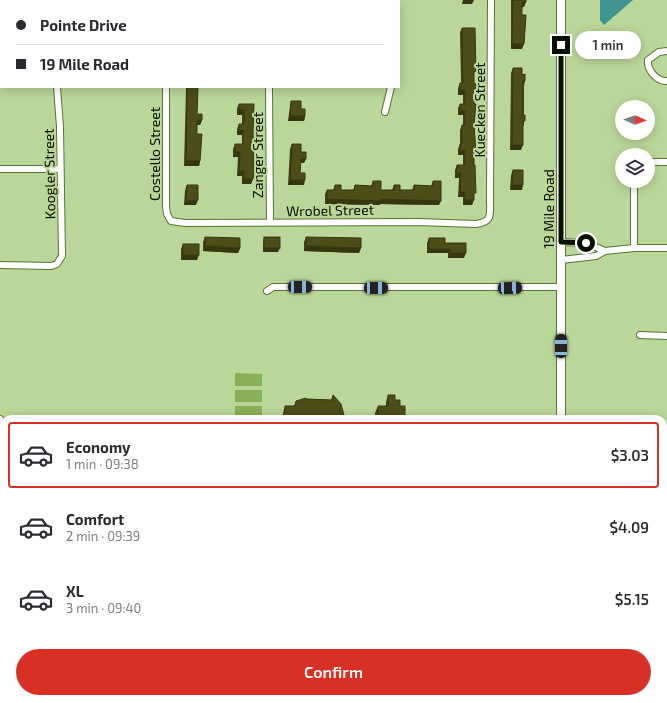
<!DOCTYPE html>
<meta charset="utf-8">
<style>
:root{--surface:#fff;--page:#f2f2f3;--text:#2b2b33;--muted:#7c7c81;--line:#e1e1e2;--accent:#d93025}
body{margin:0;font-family:"Exo 2",sans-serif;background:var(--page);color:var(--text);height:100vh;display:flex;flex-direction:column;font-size:15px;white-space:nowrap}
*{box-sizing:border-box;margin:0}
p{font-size:13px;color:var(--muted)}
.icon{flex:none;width:22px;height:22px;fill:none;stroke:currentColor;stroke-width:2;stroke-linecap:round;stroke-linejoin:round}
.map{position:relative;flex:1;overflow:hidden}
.side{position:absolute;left:0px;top:415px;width:667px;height:288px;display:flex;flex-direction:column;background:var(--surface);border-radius:12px 12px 0 0;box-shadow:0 2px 10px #0003}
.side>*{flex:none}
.guide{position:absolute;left:0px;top:0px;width:400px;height:88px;box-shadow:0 2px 10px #0003;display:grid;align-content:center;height:88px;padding:0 16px;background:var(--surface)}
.needle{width:26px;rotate:92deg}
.fabs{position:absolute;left:615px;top:100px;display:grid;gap:8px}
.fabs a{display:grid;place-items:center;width:40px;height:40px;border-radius:50%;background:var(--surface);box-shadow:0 2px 10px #0003;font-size:20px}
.end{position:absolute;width:18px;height:18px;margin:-9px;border:5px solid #060f00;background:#fff;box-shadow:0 0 0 2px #fff}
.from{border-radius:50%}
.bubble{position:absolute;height:28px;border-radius:14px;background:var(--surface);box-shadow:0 2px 10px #0003;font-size:13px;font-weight:600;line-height:28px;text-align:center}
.car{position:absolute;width:12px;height:24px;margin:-12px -6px;border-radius:5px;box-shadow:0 0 3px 1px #0007;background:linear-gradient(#222 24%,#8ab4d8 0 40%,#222 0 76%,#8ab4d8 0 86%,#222 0)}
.guide b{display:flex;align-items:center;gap:14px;height:38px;font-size:15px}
.guide b+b{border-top:1px solid var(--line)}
.guide i{width:10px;height:10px;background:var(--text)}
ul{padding:7px 0 0;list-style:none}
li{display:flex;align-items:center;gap:12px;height:66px;margin:0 8px 6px;padding:0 8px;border:2px solid transparent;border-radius:4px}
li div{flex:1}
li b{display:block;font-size:15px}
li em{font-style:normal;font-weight:600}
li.selected{border-color:var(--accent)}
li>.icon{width:36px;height:36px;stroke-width:1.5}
.primary-button{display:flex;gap:8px;margin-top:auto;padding:8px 16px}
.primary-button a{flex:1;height:46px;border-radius:24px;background:var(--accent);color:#fff;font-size:16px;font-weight:600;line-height:46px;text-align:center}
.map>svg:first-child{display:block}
.green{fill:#88b055}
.water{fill:#3e948e}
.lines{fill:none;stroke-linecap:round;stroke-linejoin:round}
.minor-casing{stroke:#587237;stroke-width:8}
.tertiary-casing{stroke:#587237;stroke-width:10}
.minor{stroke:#fff;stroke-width:6}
.tertiary{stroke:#fff;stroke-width:8}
.wall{fill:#424215}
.shaded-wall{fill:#363611}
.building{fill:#4d4d18;stroke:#363611}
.route{stroke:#060f00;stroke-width:5}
.labels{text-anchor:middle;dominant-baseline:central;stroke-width:4;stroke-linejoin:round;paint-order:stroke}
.street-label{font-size:14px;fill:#060f00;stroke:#b9d798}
</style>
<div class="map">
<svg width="667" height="703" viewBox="0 0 667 703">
<rect width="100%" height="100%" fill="#b9d798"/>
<g class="green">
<path d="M 235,373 L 262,374 L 262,386 L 235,386 Z"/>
<rect x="235" y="390" width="27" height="12"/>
<rect x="235" y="406" width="27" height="12"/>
<path d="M 260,699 L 425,699 L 417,703 L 260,703 Z"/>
</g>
<path class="water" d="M 600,0 L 633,0 L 604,25 L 600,20 Z"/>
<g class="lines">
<g class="minor-casing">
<g id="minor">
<path d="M 43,0 L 43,1"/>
<path d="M 268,0 L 268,1"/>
<path d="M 167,1 L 167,0"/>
<path d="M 391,1 L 391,0"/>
<path d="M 667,51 L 659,52 L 648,60 C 647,70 657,82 667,81"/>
<path d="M 166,87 L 166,207 L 167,214 L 171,221 L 185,223 L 418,222 L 476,224 C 493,222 490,214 490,199 L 491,0"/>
<path d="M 269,87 L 270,222"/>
<path d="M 385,112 L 391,87"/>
<path d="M 648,162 L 667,162"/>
<path d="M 0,169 L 60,169"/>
<path d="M 634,181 L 634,248"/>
<path d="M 605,251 L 634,248 L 667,248"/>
<path d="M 561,260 L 596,256 L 605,251 L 586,243 L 561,242"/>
<path d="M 0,265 L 51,266 L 57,264 L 62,256 L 60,127 L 57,87"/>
<path d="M 267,291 L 273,287 L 561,287"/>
<path d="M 640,335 L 667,336"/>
<path d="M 0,419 L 4,425"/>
<path d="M 663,436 L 667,437"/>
<path d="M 0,515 L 4,512"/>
<path d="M 663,533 L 667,534"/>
<path d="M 663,588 L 667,588"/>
<path d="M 0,674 L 4,678"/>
<path d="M 51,699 L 51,703"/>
<path d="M 113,699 L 113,703"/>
<path d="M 651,699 L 651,703"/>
</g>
</g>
<g class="tertiary-casing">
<g id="tertiary">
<path d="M 561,419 L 561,0"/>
<path d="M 560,703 L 560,699"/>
</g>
</g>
<use href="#minor" class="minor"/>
<use href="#tertiary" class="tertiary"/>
</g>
<g class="wall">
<path d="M 511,0 L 526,0 L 524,7 L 522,7 L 522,49 L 511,49 Z"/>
<path d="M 462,28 L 474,76 L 474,198 L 472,205 L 463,205 L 463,197 L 458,197 L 459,178 L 455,178 L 455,170 L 457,165 L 463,165 L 463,155 L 458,155 L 458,149 L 460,144 L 460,130 L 462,125 L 463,125 L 463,115 L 458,115 L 458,108 L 460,104 L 463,104 L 463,95 L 458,95 L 458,88 L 460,83 L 461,83 L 460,32 Z"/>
<path d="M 513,68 L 522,75 L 525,81 L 524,86 L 524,126 L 523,126 L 521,150 L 510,150 L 511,73 Z"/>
<path d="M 186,87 L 198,87 L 197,114 L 202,120 L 200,125 L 197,125 L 197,134 L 200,161 L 199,166 L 184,166 L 186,89 Z"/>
<path d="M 291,101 L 301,109 L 305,116 L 304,121 L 288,121 L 290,106 Z"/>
<path d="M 239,104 L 254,104 L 253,132 L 253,179 L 251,184 L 242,184 L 242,176 L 237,176 L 238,157 L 233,157 L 233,149 L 235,144 L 242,144 L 242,135 L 237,135 L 237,129 L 239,124 L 242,124 L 242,115 L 237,115 L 237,108 Z"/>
<path d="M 292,144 L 301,152 L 304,163 L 301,163 L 300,173 L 304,185 L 288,185 L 290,149 Z"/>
<path d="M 513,170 L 522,190 L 510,190 L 511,175 Z"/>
<path d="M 373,181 L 381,190 L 392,190 L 394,185 L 400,190 L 412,190 L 414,185 L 431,186 L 433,181 L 439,205 L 380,204 L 380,205 L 325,204 L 325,194 L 327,190 L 333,190 L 335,185 L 341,190 L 353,190 L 355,185 L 371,186 Z"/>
<path d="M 187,185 L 196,205 L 184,205 L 185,190 Z"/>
<path d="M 205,237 L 240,248 L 238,253 L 203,251 L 203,242 Z"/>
<path d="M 264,237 L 278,252 L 263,252 L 263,242 Z"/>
<path d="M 306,237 L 361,248 L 359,253 L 304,251 L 304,242 Z"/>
<path d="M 429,238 L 445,243 L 464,258 L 448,258 L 448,253 L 427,253 L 427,243 Z"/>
<path d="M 183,244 L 197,260 L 181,260 L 181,249 Z"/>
<path d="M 333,395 L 345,419 L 283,419 L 283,413 L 285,406 L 294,406 L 296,401 L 306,399 L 331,400 Z"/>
<path d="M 388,395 L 395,400 L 400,406 L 405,416 L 417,419 L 375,419 L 375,413 L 378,406 L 386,406 L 386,402 Z"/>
<rect x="24" y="699" width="19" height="4"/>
<path d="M 63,699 L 82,699 L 82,703 L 62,703 Z"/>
</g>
<g class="shaded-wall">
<path d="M 463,0 L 474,0 L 472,4 L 462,4 Z"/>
<path d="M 522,2 L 526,2 L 524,7 L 521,7 Z"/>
<path d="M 512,44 L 524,44 L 522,49 L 511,49 Z"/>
<path d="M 460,90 L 465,90 L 463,95 L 458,95 Z"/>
<path d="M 239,110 L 244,110 L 242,115 L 237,115 Z"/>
<path d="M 460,111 L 465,111 L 463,115 L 458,115 Z"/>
<path d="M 290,116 L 305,116 L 304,121 L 288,121 Z"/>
<path d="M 197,120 L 202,120 L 200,125 L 195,125 Z"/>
<path d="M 239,130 L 243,130 L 242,135 L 237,135 Z"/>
<path d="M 512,145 L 523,145 L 521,150 L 510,150 Z"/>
<path d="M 460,151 L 465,151 L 463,155 L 458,155 Z"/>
<path d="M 235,152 L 240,152 L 238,157 L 233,157 Z"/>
<path d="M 301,159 L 306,159 L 304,163 L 299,163 Z"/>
<path d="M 186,161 L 200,161 L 199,166 L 184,166 Z"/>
<path d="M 239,171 L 244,171 L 242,176 L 237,176 Z"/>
<path d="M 456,173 L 461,173 L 459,178 L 455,178 Z"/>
<path d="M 244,179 L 253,179 L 251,184 L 242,184 Z"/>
<path d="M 290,180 L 305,180 L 304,185 L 288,185 Z"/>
<path d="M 512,185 L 523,185 L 522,190 L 510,190 Z"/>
<path d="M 460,192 L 465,192 L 463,197 L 458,197 Z"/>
<path d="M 327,199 L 381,199 L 441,201 L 439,205 L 380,204 L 380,205 L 325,204 Z"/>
<path d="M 198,200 L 196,205 L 184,205 L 186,201 Z"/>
<path d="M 465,200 L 474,200 L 472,205 L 463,205 Z"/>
<path d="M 205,246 L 240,248 L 238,253 L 203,251 Z"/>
<path d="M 306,246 L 361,248 L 359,253 L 304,251 Z"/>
<path d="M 264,248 L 280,248 L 278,252 L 263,252 Z"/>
<path d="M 429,249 L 450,249 L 448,253 L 427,253 Z"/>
<path d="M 450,253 L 466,253 L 464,258 L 448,258 Z"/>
<path d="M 183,255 L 199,255 L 197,260 L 181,260 Z"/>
</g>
<g class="building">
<rect x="187" y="0" width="11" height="1"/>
<rect x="244" y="0" width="9" height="1"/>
<rect x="291" y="0" width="10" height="1"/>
<path d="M 513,0 L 526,0 L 526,2 L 522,2 L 522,15 L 526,15 L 524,44 L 512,44 Z"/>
<path d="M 462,28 L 475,28 L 476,71 L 474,72 L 474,83 L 476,84 L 476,91 L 474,91 L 474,104 L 476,104 L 474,125 L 476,152 L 474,152 L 474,165 L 475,165 L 476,193 L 474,193 L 474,200 L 465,200 L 465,192 L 460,192 L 461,173 L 456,173 L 457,165 L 465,165 L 465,151 L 460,151 L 460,144 L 462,144 L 462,125 L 465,125 L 465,111 L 460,111 L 460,104 L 465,104 L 465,90 L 460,90 L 460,83 L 463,83 Z"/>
<path d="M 513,68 L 522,68 L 522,75 L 525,74 L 525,81 L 523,81 L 523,115 L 525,115 L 525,121 L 523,121 L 523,145 L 512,145 Z"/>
<path d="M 187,87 L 198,87 L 197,114 L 202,114 L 202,120 L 197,120 L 197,134 L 202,134 L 200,161 L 186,161 Z"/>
<path d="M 291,101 L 301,101 L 301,109 L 305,109 L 305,116 L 290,116 Z"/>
<path d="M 239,104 L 254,104 L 253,132 L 254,172 L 253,179 L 244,179 L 244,171 L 239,171 L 240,152 L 235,152 L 235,144 L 243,144 L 243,130 L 239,130 L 239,124 L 244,124 L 244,110 L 239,110 Z"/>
<path d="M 292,144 L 301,144 L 301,152 L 306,152 L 306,159 L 301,159 L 300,173 L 305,173 L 305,180 L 290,180 Z"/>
<path d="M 513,170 L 523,170 L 523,185 L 512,185 Z"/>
<path d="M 373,181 L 381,181 L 381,190 L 394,190 L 394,185 L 400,185 L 400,190 L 414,190 L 414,185 L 433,186 L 433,181 L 441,181 L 441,201 L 381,199 L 381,201 L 327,199 L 327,190 L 335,190 L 335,185 L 341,185 L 341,190 L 354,190 L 355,185 L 373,186 Z"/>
<path d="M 187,185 L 198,185 L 198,200 L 186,201 Z"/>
<path d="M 205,237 L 240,238 L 240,248 L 205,246 Z"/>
<rect x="264" y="237" width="16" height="11"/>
<path d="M 306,237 L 361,238 L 361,248 L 306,246 Z"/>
<path d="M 429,238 L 445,238 L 445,243 L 466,243 L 466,253 L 450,253 L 450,249 L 429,249 Z"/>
<rect x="183" y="244" width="16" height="11"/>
<path d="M 333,395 L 341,404 L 345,419 L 285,419 L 285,406 L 295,406 L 296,401 L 306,398 L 306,399 L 333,400 Z"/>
<path d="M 388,395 L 395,395 L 395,400 L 400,400 L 400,406 L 405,406 L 405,416 L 417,419 L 378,419 L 378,406 L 388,406 Z"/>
<rect x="25" y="699" width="18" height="4"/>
<rect x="64" y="699" width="18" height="4"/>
</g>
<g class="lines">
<path class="route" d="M 561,45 L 561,242 L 586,243"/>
</g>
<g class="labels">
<g class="street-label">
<text transform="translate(479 110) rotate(-90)">Kuecken Street</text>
<text transform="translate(154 154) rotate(-90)">Costello Street</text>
<text transform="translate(257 155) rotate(-90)">Zanger Street</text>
<text transform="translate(49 174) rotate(-91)">Koogler Street</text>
<text transform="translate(548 209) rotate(-90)">19 Mile Road</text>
<text transform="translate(330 210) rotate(-1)">Wrobel Street</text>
</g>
</g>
</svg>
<div class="fabs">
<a><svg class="needle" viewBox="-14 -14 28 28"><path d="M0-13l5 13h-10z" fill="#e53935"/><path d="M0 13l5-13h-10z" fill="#7c7c81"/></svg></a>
<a><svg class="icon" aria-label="layers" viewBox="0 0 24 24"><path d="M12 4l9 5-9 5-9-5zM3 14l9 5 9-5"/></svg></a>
</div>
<i class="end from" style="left:586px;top:243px"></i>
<i class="end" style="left:561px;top:45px"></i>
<div class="bubble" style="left:575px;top:31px;width:66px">1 min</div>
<i class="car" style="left:300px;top:287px;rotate:90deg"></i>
<i class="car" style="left:376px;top:288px;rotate:90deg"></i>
<i class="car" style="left:510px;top:288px;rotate:88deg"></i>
<i class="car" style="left:561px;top:346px;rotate:0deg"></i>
<div class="guide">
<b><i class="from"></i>Pointe Drive</b>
<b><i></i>19 Mile Road</b>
</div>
<section class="side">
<ul>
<li class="selected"><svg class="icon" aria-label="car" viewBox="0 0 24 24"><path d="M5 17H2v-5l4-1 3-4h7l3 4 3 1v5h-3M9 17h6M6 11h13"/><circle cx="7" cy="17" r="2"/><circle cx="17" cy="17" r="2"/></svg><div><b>Economy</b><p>1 min · 09:38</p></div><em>$3.03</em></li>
<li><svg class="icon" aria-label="car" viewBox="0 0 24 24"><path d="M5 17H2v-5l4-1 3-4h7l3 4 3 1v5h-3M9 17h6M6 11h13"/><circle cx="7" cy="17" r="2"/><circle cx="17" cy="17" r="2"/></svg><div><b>Comfort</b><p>2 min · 09:39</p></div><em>$4.09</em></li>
<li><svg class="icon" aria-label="car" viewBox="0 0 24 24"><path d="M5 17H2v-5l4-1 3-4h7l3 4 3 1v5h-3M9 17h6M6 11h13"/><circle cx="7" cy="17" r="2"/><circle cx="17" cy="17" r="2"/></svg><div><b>XL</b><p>3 min · 09:40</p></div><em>$5.15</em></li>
</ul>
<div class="primary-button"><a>Confirm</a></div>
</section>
</div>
